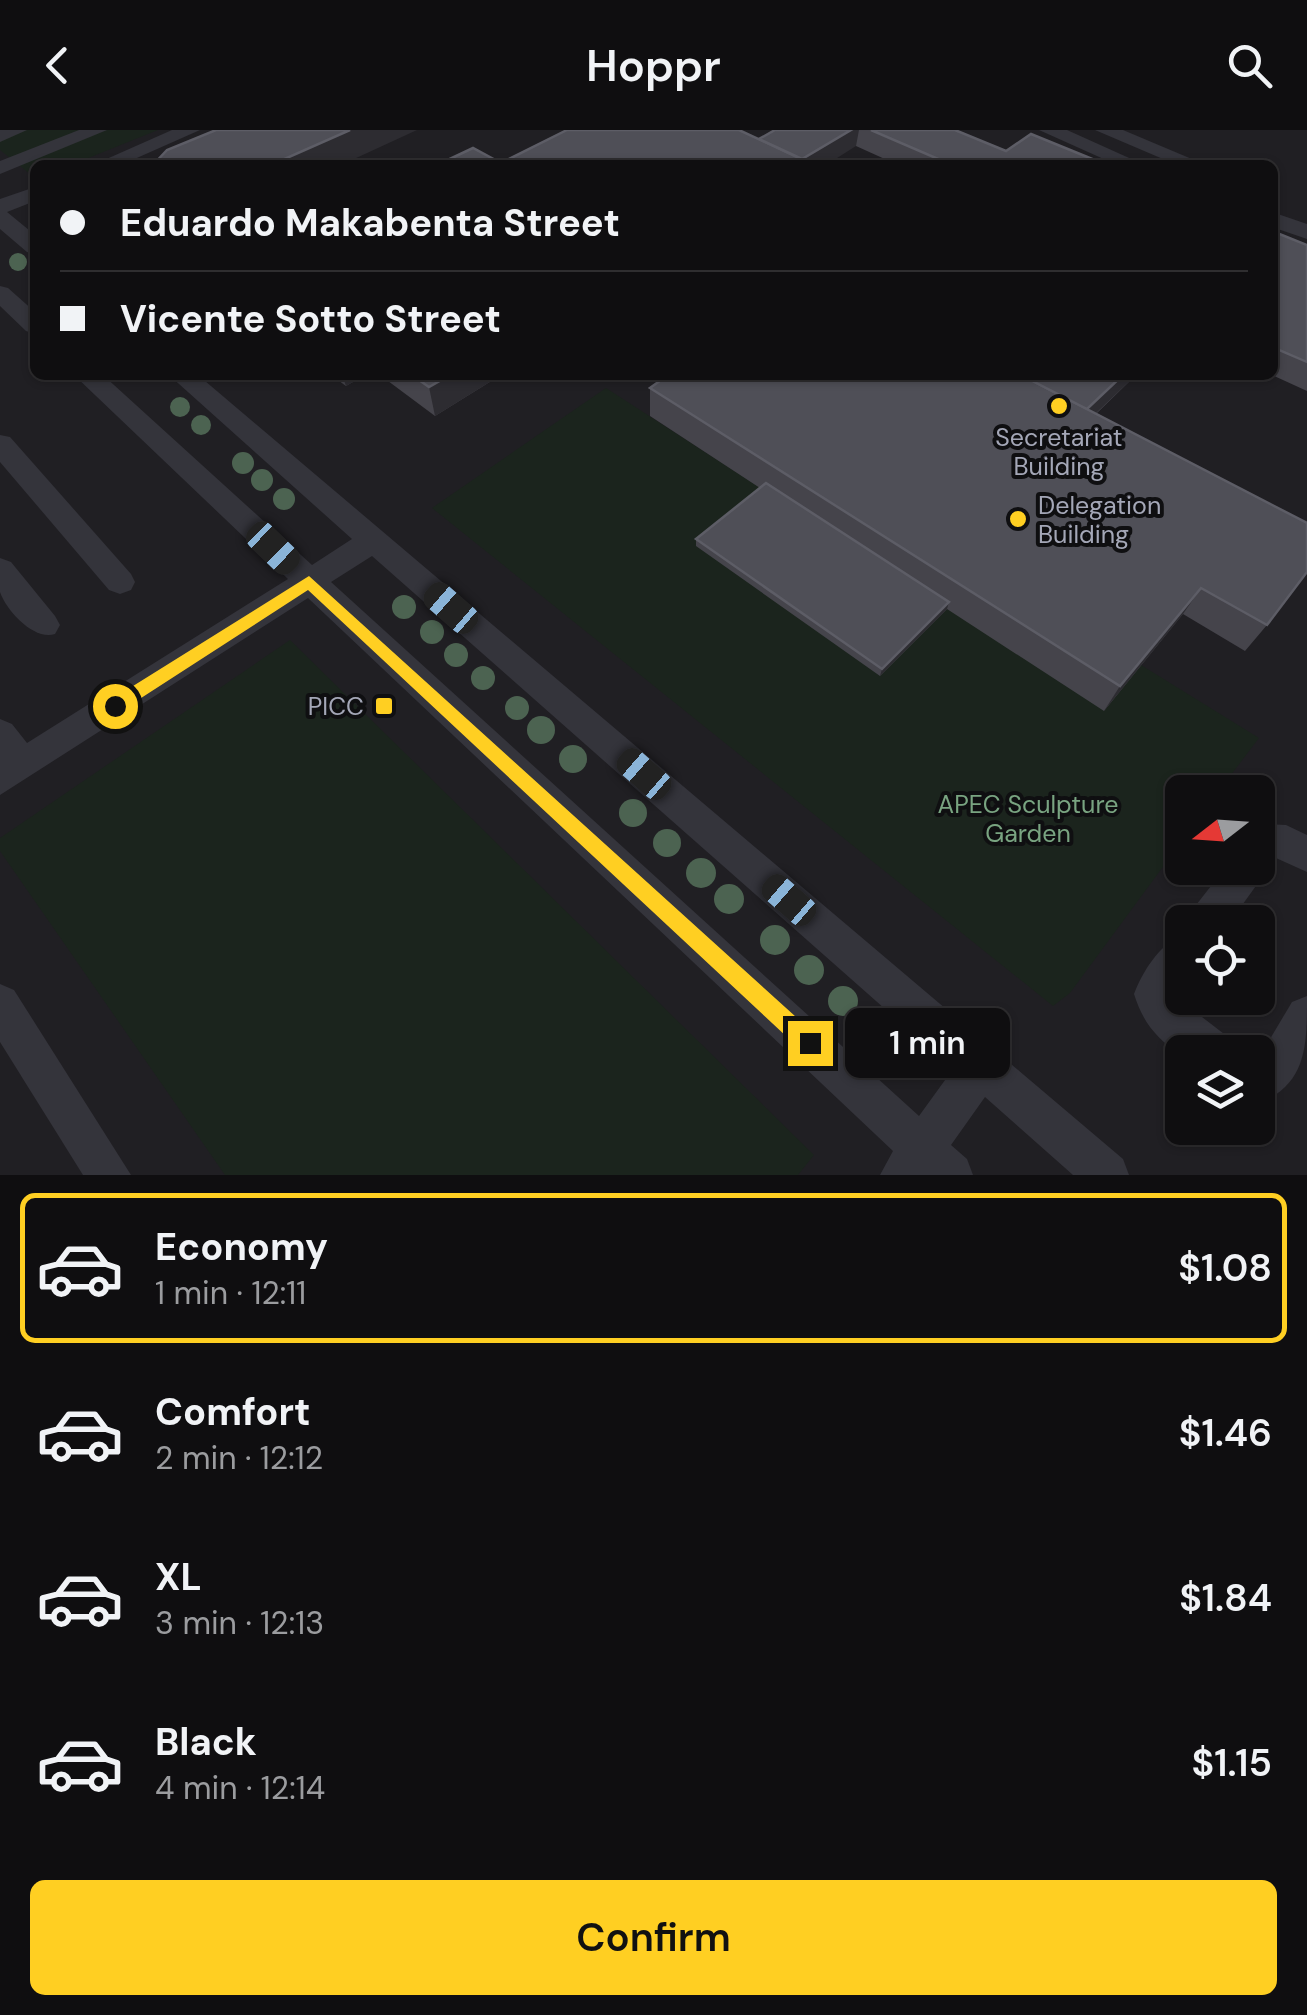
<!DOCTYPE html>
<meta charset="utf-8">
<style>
:root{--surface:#0f0e10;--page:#181719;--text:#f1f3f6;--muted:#9b9c9f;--line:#2f2e30;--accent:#ffcf22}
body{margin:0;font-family:"DM Sans",sans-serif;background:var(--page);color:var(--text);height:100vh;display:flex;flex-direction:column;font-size:38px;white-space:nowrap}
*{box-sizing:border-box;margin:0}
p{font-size:32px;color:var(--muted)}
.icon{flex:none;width:55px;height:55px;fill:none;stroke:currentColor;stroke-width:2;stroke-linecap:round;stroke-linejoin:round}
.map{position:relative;height:1045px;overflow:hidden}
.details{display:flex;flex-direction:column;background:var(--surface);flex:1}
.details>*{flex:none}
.banner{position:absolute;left:30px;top:30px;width:1248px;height:220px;border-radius:15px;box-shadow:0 2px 8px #0004,0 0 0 2px var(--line);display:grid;align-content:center;height:220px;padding:0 30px;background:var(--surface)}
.needle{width:65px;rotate:253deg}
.tools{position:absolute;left:1165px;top:645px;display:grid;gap:20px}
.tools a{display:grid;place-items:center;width:110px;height:110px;border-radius:15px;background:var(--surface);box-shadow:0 2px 8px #0004,0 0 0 2px var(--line);font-size:50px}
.end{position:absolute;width:45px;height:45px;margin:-22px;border:12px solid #ffcf22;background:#111;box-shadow:0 0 0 5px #111}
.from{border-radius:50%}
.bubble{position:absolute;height:70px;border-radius:15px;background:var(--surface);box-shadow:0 2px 8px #0004,0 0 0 2px var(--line);font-size:32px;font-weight:600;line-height:70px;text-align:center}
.car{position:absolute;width:30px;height:60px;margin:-30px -15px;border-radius:12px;box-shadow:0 0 8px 2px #0007;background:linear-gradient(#222 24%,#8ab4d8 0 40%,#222 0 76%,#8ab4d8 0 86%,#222 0)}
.banner b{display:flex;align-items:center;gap:35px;height:95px;font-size:38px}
.banner b+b{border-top:2px solid var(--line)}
.banner i{width:25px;height:25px;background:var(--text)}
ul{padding:18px 0 0;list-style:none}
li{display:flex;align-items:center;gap:30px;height:150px;margin:0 20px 15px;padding:0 10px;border:5px solid transparent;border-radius:15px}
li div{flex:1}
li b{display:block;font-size:38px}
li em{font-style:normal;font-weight:600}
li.active{border-color:var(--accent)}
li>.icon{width:90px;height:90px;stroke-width:1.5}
.button{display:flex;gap:20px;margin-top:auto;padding:20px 30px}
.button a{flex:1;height:115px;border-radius:15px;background:var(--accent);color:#111;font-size:40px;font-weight:600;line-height:115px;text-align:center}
header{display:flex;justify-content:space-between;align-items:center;height:130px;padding:0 30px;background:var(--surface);font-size:45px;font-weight:600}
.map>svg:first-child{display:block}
.built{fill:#201f23;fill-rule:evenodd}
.green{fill:#1b241d}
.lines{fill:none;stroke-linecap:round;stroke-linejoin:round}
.minor{fill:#34343b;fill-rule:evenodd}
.tree{fill:#4c6351}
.wall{fill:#45444b}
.shaded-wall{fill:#2d2c31}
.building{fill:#4f4f57;stroke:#5d5d66;stroke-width:2.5}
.route{fill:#ffcf22}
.poi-dot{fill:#ffcf22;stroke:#0f0f11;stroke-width:4}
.labels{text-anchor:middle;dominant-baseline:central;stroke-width:8;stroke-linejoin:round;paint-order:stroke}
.poi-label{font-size:25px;fill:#a4a7b7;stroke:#0f0f11}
.park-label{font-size:25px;fill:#79a481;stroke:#0f0f11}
</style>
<header><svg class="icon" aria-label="back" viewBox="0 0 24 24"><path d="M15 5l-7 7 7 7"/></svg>Hoppr<svg class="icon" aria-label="search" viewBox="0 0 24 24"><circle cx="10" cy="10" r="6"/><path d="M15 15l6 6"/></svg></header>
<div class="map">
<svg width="1307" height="1045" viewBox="0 0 1307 1045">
<rect width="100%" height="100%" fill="#141316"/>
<path class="built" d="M 0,0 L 1307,0 L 1307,1045 L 0,1045 ZM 35,35 L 1272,35 L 1272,245 L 35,245 ZM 1182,662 L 1258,662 L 1258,738 L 1182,738 ZM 1182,792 L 1258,792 L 1258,868 L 1182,868 ZM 1182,922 L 1258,922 L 1258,998 L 1182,998 Z"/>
<g class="green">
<path d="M 0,0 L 158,0 L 71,35 L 35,35 L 35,48 L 0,20 Z"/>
<path d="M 606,258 L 765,361 L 879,545 L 947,479 L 1141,535 L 1259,608 L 1218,662 L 1182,662 L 1182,711 L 1070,863 L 1053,876 L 432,378 Z"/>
<path d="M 290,510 L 814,1025 L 798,1045 L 225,1045 L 0,721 L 0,708 Z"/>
</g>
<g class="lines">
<g class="minor">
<path d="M 0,0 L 27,0 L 0,12 Z"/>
<path d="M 79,0 L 107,0 L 0,44 L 0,31 Z"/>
<path d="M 172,0 L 200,0 L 121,35 L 93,35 Z"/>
<path d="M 1039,0 L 1067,0 L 1138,32 L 1117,35 Z"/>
<path d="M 1095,0 L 1123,0 L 1206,35 L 1177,35 Z"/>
<path d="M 35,57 L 35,71 L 7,82 L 35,105 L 35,124 L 27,122 L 0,99 L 0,69 Z"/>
<path d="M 1272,82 L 1307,94 L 1307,109 L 1272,97 Z"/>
<path d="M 0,156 L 8,158 L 35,182 L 35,204 L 26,201 L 0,176 Z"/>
<path d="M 74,245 L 103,245 L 312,435 L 352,409 L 169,245 L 198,245 L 1123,1029 L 1129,1045 L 1073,1045 L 985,967 L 951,1015 L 967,1029 L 973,1045 L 880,1045 L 893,1021 L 308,468 L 0,665 L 0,589 L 12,594 L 27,613 L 288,449 ZM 372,426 L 953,939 L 919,986 L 331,452 Z"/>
<path d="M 0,305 L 10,307 L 131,444 L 135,452 L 131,460 L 120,464 L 109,460 L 0,332 Z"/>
<path d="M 0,428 L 11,432 L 55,486 L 60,495 L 55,504 C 35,511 7,482 0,462 C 0,454 0,438 0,428 Z"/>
<path d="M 1266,694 L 1286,695 L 1307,705 L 1307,742 L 1276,728 L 1230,792 L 1188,792 L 1193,779 L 1225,738 L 1258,738 L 1258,697 Z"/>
<path d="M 1182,805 L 1182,858 L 1176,867 L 1228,907 L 1234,922 L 1182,922 L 1182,926 C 1157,909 1143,893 1134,864 C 1143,841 1159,815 1182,805 Z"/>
<path d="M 0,854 L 14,860 L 131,1045 L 83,1045 L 0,912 Z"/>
<path d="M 1307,866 C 1307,916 1307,954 1258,974 L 1258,929 L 1292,872 Z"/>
</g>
</g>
<g class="tree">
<circle cx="18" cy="132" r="9"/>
<circle cx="180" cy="277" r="10"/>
<circle cx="201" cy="295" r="10"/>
<circle cx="243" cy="333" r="11"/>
<circle cx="262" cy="350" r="11"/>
<circle cx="284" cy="369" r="11"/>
<circle cx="404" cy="477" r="12"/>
<circle cx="432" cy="502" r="12"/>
<circle cx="456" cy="525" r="12"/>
<circle cx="483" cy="548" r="12"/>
<circle cx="517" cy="578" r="12"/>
<circle cx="541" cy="600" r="14"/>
<circle cx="573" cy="629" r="14"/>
<circle cx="633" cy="683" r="14"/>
<circle cx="667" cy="713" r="14"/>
<circle cx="701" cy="743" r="15"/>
<circle cx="729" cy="769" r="15"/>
<circle cx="775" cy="810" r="15"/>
<circle cx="809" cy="840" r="15"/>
<circle cx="843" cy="871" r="15"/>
</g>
<g class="wall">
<path d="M 775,0 L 955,0 L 1006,21 L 1107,35 L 898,35 L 856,16 L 501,33 L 759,9 Z"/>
<path d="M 1272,101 L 1307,115 L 1307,261 L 1272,245 Z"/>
<path d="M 331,245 L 365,245 L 346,256 Z"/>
<path d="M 380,245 L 501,245 L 435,286 Z"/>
<path d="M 668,245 L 1136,245 L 1096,284 L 1267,495 L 1245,521 L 1183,484 L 1104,581 L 947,479 L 880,546 L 696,416 L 696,409 L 760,358 L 650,286 L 650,258 Z"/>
</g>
<g class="shaded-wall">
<path d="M 350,0 L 417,0 L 341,35 L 271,35 Z"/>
<path d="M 851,0 L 859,0 L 856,16 L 826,35 L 796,35 L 796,33 Z"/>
<path d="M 342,245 L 365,245 L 346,256 Z"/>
<path d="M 450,245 L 501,245 L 435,286 L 429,257 Z"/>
<path d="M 1123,245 L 1136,245 L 1072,306 L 1082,284 Z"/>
<path d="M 1201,458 L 1183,484 L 1104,581 L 1120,556 Z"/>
<path d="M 949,472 L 947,479 L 880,546 L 882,539 Z"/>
</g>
<g class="building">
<path d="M 216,0 L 350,0 L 271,35 L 153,35 L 167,20 Z"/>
<path d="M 567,0 L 739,0 L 814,35 L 437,35 L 473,18 L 501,33 Z"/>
<path d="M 775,0 L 851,0 L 802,29 L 759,9 Z"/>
<path d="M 871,0 L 955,0 L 1006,21 L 1031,4 L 1107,35 L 952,35 Z"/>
<path d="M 1272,101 L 1307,115 L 1307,232 L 1272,217 Z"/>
<path d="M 412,245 L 450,245 L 429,257 Z"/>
<path d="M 668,245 L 1021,245 L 1307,393 L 1307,442 L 1267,495 L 1201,458 L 1120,556 L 650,258 Z"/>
<path d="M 1021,245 L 1123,245 L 1087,279 Z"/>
<path d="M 766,353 L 949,472 L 882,539 L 696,409 Z"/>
</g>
<path class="route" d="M 309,446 L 817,906 L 820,913 L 817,921 L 810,924 L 802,921 L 308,460 L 121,581 L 109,581 L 109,571 Z"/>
<g class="poi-dot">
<circle cx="1059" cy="276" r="10"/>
<circle cx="1018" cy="389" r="10"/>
<rect x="374" y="566" width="20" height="20" rx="5"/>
</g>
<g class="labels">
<g class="poi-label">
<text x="1059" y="307">Secretariat<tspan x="1059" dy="29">Building</tspan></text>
<text x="1038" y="375" text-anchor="start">Delegation<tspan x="1038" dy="29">Building</tspan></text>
<text x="364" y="576" text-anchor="end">PICC</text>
</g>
<g class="park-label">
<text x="1028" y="674">APEC Sculpture<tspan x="1028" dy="29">Garden</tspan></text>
</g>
</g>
</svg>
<div class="tools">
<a><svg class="needle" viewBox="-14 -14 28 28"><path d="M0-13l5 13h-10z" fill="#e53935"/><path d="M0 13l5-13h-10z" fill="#9b9c9f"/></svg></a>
<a><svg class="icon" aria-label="locate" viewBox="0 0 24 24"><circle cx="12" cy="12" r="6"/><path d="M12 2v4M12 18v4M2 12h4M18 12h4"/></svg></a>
<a><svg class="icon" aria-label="layers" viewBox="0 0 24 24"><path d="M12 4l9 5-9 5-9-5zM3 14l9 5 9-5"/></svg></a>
</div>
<i class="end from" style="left:115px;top:576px"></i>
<i class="end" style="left:810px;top:913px"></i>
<div class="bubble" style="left:845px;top:878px;width:165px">1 min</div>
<i class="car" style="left:273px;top:418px;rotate:134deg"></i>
<i class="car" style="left:451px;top:478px;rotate:311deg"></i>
<i class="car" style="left:644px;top:644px;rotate:311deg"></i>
<i class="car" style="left:789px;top:770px;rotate:311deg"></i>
<div class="banner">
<b><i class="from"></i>Eduardo Makabenta Street</b>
<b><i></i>Vicente Sotto Street</b>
</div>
</div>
<section class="details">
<ul>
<li class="active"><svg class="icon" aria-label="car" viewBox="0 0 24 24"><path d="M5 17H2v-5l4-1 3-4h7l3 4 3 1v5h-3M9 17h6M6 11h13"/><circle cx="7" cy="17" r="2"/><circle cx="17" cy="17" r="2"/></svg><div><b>Economy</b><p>1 min · 12:11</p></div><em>$1.08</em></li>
<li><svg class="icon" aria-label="car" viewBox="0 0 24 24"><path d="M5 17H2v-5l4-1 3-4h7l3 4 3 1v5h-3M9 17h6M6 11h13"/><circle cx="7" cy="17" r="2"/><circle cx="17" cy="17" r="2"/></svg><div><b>Comfort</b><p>2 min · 12:12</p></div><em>$1.46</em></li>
<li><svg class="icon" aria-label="car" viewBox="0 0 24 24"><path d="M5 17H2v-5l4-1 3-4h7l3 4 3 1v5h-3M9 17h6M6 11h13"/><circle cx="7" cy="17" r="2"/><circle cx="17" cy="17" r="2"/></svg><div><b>XL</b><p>3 min · 12:13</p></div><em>$1.84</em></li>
<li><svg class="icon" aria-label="car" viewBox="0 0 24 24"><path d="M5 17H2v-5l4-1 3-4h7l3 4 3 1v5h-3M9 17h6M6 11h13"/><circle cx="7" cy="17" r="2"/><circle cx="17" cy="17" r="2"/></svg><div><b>Black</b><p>4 min · 12:14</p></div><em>$1.15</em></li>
</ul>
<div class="button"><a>Confirm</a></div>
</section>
